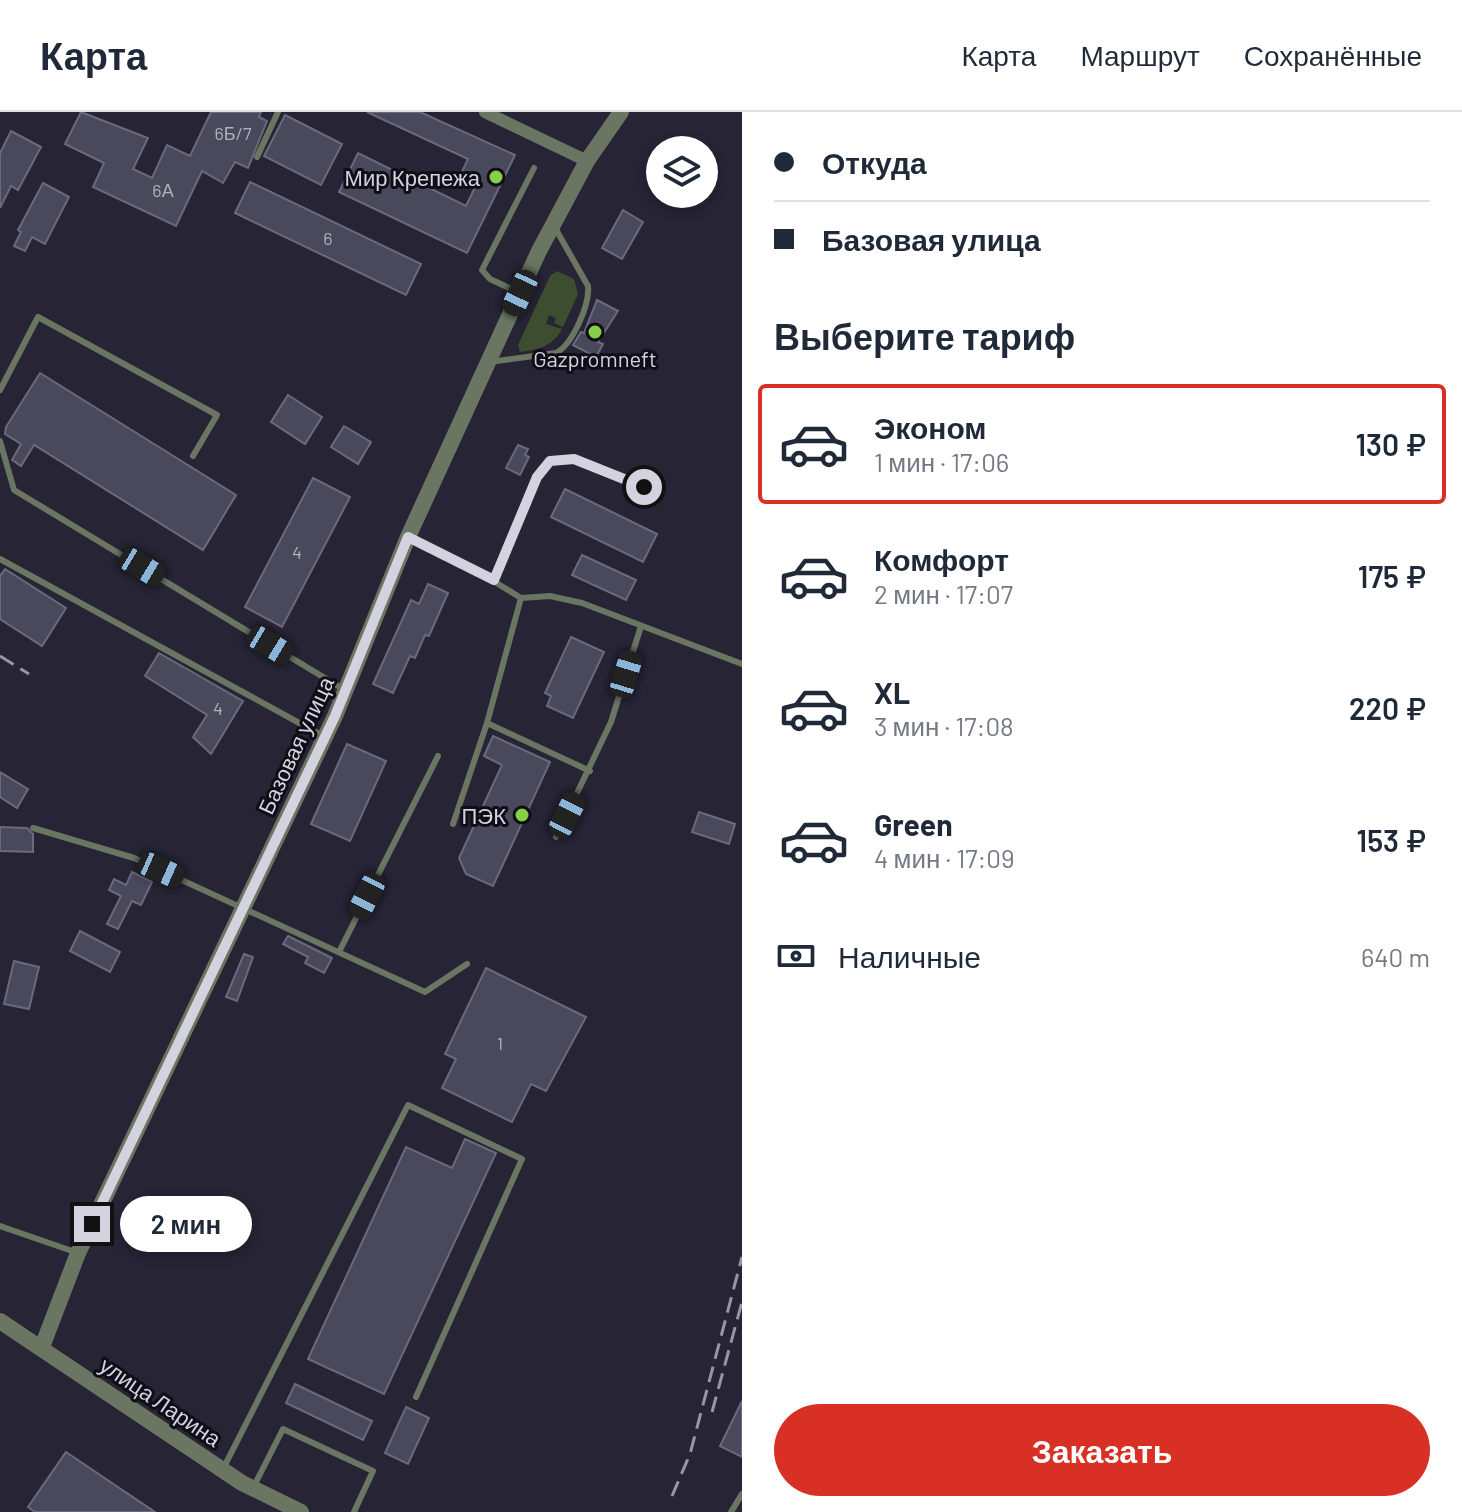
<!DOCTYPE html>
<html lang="ru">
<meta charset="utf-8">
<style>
:root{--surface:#fff;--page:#f2f2f3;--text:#1f2937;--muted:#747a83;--line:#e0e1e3;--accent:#d93025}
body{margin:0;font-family:Barlow,sans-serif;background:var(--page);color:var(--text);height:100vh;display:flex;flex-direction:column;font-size:30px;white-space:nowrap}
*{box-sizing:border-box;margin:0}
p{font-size:26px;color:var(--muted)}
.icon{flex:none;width:44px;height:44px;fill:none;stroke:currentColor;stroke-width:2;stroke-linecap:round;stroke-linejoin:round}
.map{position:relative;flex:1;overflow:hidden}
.panel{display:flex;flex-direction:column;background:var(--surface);width:720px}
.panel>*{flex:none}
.top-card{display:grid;align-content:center;height:176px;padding:0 32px;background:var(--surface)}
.buttons{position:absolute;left:646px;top:24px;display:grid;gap:16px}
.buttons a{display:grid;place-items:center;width:72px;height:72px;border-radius:50%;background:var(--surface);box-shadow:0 4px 12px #0003;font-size:40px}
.end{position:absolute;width:36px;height:36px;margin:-18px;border:10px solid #d3d2de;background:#111;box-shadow:0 0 0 4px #111}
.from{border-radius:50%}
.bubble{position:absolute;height:56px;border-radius:28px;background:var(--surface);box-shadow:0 4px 12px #0003;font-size:26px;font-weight:600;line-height:56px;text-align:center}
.car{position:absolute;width:24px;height:48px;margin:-24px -12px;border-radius:10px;box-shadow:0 0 6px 2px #0007;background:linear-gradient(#222 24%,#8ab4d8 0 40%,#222 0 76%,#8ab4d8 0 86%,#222 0)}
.top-card b{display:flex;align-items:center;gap:28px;height:76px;font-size:30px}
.top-card b+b{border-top:2px solid var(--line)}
.top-card i{width:20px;height:20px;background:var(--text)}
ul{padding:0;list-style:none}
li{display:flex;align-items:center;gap:24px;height:120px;margin:0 16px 12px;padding:0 16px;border:4px solid transparent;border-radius:8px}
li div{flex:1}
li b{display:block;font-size:30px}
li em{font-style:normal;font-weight:600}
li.current{border-color:var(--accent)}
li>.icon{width:72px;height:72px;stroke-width:1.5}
h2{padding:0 32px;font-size:36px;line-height:96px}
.pay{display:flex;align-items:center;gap:20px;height:88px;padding:0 32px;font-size:30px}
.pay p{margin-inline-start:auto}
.cta{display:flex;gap:16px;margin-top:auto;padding:16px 32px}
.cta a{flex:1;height:92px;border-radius:48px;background:var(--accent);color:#fff;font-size:32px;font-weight:600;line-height:92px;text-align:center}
header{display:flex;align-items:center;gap:48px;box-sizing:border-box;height:112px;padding:0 40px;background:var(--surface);border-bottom:2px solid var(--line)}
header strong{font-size:38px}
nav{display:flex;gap:44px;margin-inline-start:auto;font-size:28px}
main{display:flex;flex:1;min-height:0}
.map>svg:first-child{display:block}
.green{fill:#3c4e2f}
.building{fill:#4a495c;stroke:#6b697e;stroke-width:2}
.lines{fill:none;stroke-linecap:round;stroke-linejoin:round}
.service{stroke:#6a7662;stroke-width:6}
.minor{stroke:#6a7662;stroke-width:12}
.tertiary{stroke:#6a7662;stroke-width:16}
.rail{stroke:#9796a4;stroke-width:3;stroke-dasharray:16 8;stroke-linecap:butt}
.route{stroke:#d3d2de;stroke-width:10}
.poi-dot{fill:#88cf49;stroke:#0f0e16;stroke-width:3}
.labels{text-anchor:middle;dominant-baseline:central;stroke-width:6;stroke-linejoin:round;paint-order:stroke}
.number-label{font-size:18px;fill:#b1b0be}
.poi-label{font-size:22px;fill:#d3d2de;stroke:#0f0e16;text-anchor:end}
.street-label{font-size:22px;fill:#d3d2de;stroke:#0f0e16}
</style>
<header>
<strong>Карта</strong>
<nav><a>Карта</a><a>Маршрут</a><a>Сохранённые</a></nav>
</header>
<main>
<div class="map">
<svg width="742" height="1400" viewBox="0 0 742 1400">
<rect width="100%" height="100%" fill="#262435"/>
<path class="green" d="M 557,159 L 574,167 L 578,182 L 563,215 L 554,211 L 556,206 L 549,203 L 546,212 L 562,217 C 553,234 538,238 520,240 L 518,233 L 550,164 Z"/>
<g class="building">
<path d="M 81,0 L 148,26 L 133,57 L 152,66 L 167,33 L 190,44 L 211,0 L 261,0 L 259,5 L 267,9 L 248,56 L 235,50 L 223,71 L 202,59 L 176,114 L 93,75 L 104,51 L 65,32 Z"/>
<path d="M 367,0 L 420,0 L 515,43 L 467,141 L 339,80 L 358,41 L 466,94 L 477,71 L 460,64 L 468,47 Z"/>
<path d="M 285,3 L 342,32 L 321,73 L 264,44 Z"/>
<path d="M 11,19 L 41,35 L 18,78 L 11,74 L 0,96 L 0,41 Z"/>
<path d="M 250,70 L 421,152 L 406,183 L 235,101 Z"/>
<path d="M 43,71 L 69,85 L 45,132 L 32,125 L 25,139 L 14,134 L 21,120 L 18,118 Z"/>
<path d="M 623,98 L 643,110 L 622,147 L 602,136 Z"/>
<path d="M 597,188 L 618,199 L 598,230 L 603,232 L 596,245 L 573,233 L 581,220 L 584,221 Z"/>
<path d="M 40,261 L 236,383 L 203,438 L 34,333 L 21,354 L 12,348 L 21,332 L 5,322 L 6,315 Z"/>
<path d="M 288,283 L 322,305 L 305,332 L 271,310 Z"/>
<path d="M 344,314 L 371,330 L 358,352 L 331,335 Z"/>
<path d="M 518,333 L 528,337 L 525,343 L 529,345 L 520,363 L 506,356 Z"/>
<path d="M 313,366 L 350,385 L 282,515 L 245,495 Z"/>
<path d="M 565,377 L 657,422 L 643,450 L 551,405 Z"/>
<path d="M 582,443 L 636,468 L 626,488 L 572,463 Z"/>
<path d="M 5,457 L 66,496 L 42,534 L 0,507 L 0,464 Z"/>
<path d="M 428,472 L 448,481 L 429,524 L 425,523 L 415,546 L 410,544 L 393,581 L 373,572 L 411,488 L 419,492 Z"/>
<path d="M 571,525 L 604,540 L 573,606 L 547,594 L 551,584 L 545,581 Z"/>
<path d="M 159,541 L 243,589 L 211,642 L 193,625 L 207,603 L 145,564 Z"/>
<path d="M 493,624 L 550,650 L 493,774 L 466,762 L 459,746 L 502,653 L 484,644 Z"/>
<path d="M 347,632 L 386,649 L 350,729 L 311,712 Z"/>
<path d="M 0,660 L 28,677 L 17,696 L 0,685 Z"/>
<path d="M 699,700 L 735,712 L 729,732 L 692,720 Z"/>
<path d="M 0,715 L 27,716 L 33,722 L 33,740 L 0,739 Z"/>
<path d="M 132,760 L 152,770 L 141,793 L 132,789 L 118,817 L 107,812 L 121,784 L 109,778 L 114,767 L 126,773 Z"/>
<path d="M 80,819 L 120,840 L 110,860 L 70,839 Z"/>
<path d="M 288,824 L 332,846 L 324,861 L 305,851 L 308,845 L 283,832 Z"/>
<path d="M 244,842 L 253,845 L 237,889 L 226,885 Z"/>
<path d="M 14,849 L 39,855 L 29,897 L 4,892 Z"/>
<path d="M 486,856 L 586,905 L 546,979 L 531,972 L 512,1010 L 442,976 L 456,947 L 445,942 Z"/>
<path d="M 465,1027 L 496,1041 L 384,1282 L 308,1247 L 406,1035 L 452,1056 Z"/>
<path d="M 295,1272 L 372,1309 L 363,1328 L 286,1291 Z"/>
<path d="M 742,1289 L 742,1345 L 720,1334 Z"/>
<path d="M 406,1295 L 429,1306 L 408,1352 L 385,1341 Z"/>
<path d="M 66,1340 L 155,1400 L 35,1400 L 28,1395 Z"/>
</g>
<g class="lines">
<g class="service">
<path d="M 257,45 L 278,0"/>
<path d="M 520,181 L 490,167 L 482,158 L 534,56"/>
<path d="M 490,250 L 556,241 C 573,232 590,192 588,174 L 554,114"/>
<path d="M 0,278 L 38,205 L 217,303 L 193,344"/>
<path d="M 0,329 L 14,378 L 343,577"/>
<path d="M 411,426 L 467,453 L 521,486 L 550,484 L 582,491 L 742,552"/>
<path d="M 0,447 L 323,624"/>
<path d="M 494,468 L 537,365 L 550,349 L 574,347 L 644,375"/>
<path d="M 487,611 L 590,659"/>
<path d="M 453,712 L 487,611 L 521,486"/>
<path d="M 33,716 L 134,746 L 425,880 L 467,852"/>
<path d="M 556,725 L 611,610 L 641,514"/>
<path d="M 339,840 L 438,644"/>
<path d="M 0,1114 L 78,1141"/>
<path d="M 224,1355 L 408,993 L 522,1047 L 416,1285"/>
<path d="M 254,1374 L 283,1317 L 373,1359 L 354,1400"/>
<path d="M 731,1400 L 742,1382"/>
</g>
<path class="minor" d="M 485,0 L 587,49"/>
<g class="tertiary">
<path d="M 0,1209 L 242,1371 L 301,1400"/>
<path d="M 42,1235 L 78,1141 L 335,604 L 408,425 L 539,139 L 587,49 L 621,0"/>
</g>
<g class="rail">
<path d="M 0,544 L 29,562"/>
<path d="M 712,1300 L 742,1190"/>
<path d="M 672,1384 L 690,1342 L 742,1145"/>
</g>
</g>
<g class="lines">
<path class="route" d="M 92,1112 L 335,604 L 408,425 L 494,468 L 537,365 L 550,349 L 574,347 L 644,375"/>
</g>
<g class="poi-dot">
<circle cx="496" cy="65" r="8"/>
<circle cx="595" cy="220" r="8"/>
<circle cx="522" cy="703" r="8"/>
</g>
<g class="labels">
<g class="number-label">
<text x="233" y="21">6Б/7</text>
<text x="163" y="78">6А</text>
<text x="328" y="126">6</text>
<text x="297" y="440">4</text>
<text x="218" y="596">4</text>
<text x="500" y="931">1</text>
</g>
<g class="poi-label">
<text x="480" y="65">Мир Крепежа</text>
<text x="595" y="246" text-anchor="middle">Gazpromneft</text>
<text x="506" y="703">ПЭК</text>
</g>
<g class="street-label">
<text transform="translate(295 633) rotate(-65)">Базовая улица</text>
<text transform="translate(161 1289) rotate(34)">улица Ларина</text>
</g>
</g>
</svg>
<div class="buttons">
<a><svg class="icon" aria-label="layers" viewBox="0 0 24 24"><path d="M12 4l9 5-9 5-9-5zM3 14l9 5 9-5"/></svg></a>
</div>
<i class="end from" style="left:644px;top:375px"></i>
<i class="end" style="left:92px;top:1112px"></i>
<div class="bubble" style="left:120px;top:1084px;width:132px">2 мин</div>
<i class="car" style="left:520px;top:181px;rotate:205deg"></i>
<i class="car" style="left:142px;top:455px;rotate:121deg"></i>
<i class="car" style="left:270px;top:533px;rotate:121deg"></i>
<i class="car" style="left:626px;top:562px;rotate:17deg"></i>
<i class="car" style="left:567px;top:703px;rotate:27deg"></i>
<i class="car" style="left:161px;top:758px;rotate:114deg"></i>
<i class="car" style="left:367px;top:784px;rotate:207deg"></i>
</div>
<section class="panel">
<div class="top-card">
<b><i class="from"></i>Откуда</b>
<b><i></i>Базовая улица</b>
</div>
<h2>Выберите тариф</h2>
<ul>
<li class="current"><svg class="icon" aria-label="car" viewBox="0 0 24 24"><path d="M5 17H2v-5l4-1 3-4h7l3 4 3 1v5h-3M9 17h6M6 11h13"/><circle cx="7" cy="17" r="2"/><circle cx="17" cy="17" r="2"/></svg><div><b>Эконом</b><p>1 мин · 17:06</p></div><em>130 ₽</em></li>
<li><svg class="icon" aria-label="car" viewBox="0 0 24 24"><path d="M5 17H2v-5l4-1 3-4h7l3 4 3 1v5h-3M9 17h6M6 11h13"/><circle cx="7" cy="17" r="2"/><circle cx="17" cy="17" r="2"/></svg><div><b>Комфорт</b><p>2 мин · 17:07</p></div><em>175 ₽</em></li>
<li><svg class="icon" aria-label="car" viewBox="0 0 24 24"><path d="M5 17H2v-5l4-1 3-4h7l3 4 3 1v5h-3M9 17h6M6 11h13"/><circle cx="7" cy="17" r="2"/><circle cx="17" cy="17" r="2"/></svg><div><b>XL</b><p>3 мин · 17:08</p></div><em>220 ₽</em></li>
<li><svg class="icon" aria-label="car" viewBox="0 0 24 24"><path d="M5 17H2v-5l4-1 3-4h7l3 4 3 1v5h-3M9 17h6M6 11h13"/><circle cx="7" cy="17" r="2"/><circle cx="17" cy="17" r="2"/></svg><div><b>Green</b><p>4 мин · 17:09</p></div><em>153 ₽</em></li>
</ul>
<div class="pay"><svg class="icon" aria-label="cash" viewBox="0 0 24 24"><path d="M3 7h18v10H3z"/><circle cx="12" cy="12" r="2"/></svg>Наличные<p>640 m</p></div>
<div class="cta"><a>Заказать</a></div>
</section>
</main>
